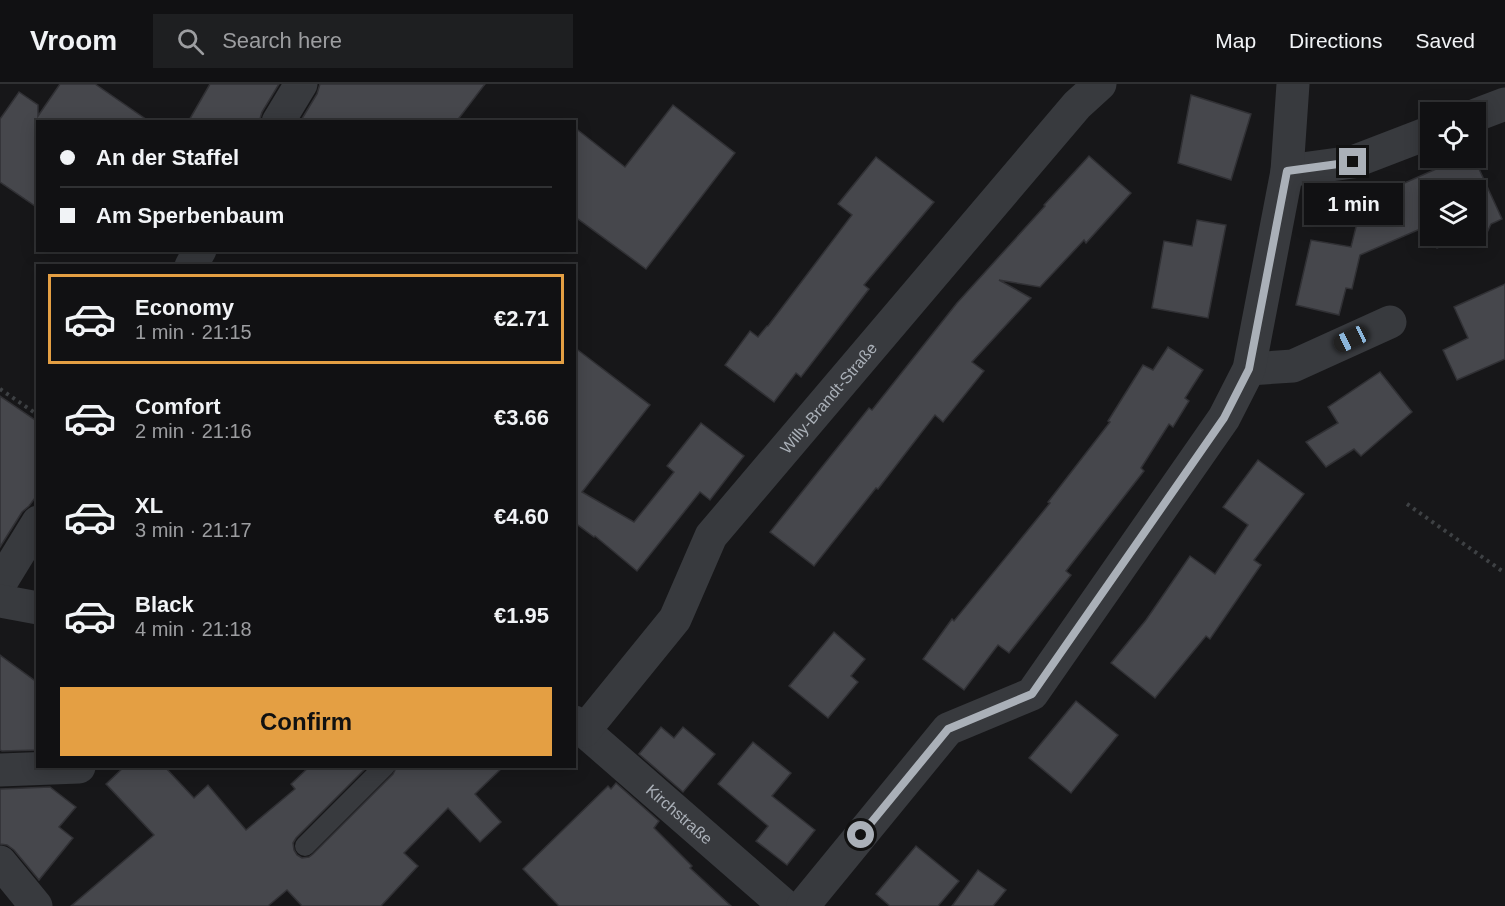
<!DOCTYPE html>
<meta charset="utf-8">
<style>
:root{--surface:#111113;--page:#1e1f21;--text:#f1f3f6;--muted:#9c9da0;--line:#303133;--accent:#e49f43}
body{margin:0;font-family:Helvetica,sans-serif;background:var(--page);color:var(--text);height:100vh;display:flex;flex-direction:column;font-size:22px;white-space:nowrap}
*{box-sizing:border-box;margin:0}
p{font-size:20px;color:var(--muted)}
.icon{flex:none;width:33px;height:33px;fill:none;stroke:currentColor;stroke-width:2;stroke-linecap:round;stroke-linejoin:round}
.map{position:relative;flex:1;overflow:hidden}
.panel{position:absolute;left:36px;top:180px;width:540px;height:504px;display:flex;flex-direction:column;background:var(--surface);border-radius:0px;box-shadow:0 3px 15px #0003,0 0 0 2px var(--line)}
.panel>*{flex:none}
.hud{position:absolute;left:36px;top:36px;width:540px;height:132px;border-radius:0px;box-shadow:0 3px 15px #0003,0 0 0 2px var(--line);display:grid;align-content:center;height:132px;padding:0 24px;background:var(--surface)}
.fabs{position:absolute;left:1420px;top:18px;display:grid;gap:12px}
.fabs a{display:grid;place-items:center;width:66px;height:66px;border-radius:0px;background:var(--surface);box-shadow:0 3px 15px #0003,0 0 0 2px var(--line);font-size:30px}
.end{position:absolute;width:27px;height:27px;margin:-14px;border:8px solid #aab0b8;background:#111;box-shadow:0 0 0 3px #111}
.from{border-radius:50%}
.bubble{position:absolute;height:42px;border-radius:0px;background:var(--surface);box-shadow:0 3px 15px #0003,0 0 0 2px var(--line);font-size:20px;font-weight:700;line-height:42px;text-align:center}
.car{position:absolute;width:18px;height:36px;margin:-18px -9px;border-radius:8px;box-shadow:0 0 4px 2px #0007;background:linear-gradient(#222 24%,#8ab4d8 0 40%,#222 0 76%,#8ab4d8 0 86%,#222 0)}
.hud b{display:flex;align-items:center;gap:21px;height:57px;font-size:22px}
.hud b+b{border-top:2px solid var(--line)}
.hud i{width:15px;height:15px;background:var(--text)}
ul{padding:10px 0 0;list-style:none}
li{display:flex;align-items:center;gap:18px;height:90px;margin:0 12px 9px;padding:0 12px;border:3px solid transparent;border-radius:0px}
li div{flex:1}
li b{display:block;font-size:22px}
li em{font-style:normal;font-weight:700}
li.current{border-color:var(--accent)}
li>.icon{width:54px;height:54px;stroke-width:1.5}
.action{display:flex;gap:12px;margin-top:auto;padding:12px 24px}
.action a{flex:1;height:69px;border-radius:0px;background:var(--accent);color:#111;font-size:24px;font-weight:700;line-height:69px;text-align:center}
header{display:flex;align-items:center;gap:36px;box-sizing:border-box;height:84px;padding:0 30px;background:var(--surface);border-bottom:2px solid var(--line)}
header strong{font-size:28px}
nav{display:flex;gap:33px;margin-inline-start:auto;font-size:21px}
.search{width:420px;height:54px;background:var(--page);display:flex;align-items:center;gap:15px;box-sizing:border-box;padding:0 21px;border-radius:0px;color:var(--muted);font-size:22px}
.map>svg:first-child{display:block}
.building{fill:#46474c;stroke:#313135;stroke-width:1.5}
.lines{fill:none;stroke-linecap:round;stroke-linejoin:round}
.path{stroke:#3e4144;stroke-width:4;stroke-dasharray:3 4.5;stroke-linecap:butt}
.service{stroke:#383a3e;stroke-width:20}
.minor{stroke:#383a3e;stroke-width:33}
.route{stroke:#aab0b8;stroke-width:8}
.labels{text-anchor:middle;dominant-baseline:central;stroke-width:4.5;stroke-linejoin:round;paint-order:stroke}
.street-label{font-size:16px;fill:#aab0b8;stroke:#121214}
</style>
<header>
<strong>Vroom</strong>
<div class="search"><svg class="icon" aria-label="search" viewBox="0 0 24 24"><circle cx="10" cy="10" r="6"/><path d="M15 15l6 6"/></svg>Search here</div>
<nav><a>Map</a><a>Directions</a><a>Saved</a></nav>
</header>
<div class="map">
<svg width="1505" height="822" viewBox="0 0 1505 822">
<rect width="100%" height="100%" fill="#171719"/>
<g class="building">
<path d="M 60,0 L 95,0 L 150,38 L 38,38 L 38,124 L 0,98 L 0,35 L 19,8 L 38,21 L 38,32 Z"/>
<path d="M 210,0 L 279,0 L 262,28 L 259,38 L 188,38 Z"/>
<path d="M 320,0 L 485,0 L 456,38 L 300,38 L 317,10 Z"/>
<path d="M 1191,11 L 1251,30 L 1231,96 L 1178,79 Z"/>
<path d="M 673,21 L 735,69 L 646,185 L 574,132 L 574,43 L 625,83 Z"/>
<path d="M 1089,72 L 1131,109 L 1086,159 L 1084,156 L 1040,203 L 999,196 L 1031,214 L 972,278 L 984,287 L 943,338 L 935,331 L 878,405 L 876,404 L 814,482 L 770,448 L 869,324 L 872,326 L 957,219 L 1045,122 L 1044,121 Z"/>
<path d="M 876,73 L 934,118 L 864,201 L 869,205 L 801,293 L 796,289 L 774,318 L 725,281 L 750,247 L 758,253 L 767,242 L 768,242 L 852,131 L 838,120 Z"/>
<path d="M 1461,74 L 1474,74 L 1502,135 L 1491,140 L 1481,162 L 1455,156 L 1437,164 L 1431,152 L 1476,152 L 1476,106 L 1431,106 L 1431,151 L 1427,142 L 1360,171 L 1352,205 L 1346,204 L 1339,231 L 1296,221 L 1311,156 L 1351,163 L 1358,135 L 1330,126 L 1389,101 L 1391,105 Z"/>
<path d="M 1197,136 L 1226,141 L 1208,234 L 1152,224 L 1164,157 L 1192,162 Z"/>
<path d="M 1505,200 L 1505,275 L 1457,296 L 1443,266 L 1468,254 L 1454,223 Z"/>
<path d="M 574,263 L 650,321 L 582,408 L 634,438 L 674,388 L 667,382 L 701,339 L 744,372 L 710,416 L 700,408 L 637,487 L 595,452 L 594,453 L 574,438 Z"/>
<path d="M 1168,263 L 1203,286 L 1185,314 L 1189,317 L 1173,343 L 1169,340 L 1141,384 L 1144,387 L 1066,487 L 1071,491 L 1009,569 L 998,561 L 964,606 L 923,575 L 952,535 L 954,537 L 1050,419 L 1048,418 L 1110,338 L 1108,337 L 1143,281 L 1153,286 Z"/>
<path d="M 1380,288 L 1412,328 L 1361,372 L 1354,365 L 1326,383 L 1306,358 L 1338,339 L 1328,323 Z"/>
<path d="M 0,312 L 38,338 L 38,410 L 29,422 L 22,428 L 0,463 Z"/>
<path d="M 1258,376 L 1304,410 L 1254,476 L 1261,481 L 1210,555 L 1206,552 L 1155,614 L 1111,579 L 1146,536 L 1190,472 L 1215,490 L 1248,441 L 1223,423 Z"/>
<path d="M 834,548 L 865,575 L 851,592 L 858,598 L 828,634 L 789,602 Z"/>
<path d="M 0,571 L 38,599 L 38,666 L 2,667 L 0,666 Z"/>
<path d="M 1076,617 L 1118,651 L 1071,709 L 1029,674 Z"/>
<path d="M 661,643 L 674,654 L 683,643 L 715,670 L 683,708 L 639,670 Z"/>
<path d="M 753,658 L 791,689 L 772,712 L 815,746 L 787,781 L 756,757 L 768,742 L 718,700 Z"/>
<path d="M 125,682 L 164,682 L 194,714 L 208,701 L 246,746 L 295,705 L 291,700 L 310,682 L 368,682 L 296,754 L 293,759 L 294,766 L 297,771 L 302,774 L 309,773 L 313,770 L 393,690 L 397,682 L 504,682 L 475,710 L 501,738 L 480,758 L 448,724 L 404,769 L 418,782 L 381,822 L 302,822 L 287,806 L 268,822 L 71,822 L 154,751 L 106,700 Z"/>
<path d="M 616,699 L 659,737 L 654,744 L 692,782 L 690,784 L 731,822 L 559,822 L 523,785 L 608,702 L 611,705 Z"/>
<path d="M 50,703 L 76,723 L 59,743 L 73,754 L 39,796 L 14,766 L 7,761 L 0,760 L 0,705 Z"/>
<path d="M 916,762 L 959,797 L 938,822 L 890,822 L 876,810 Z"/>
<path d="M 978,786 L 1006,806 L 993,822 L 952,822 Z"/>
</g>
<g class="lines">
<g class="path">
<path d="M 0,305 L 38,331"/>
<path d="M 1407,420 L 1505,489"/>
</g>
<path class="service" d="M 305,762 L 385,682"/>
<g class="minor">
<path d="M 1476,31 L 1505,20"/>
<path d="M 278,38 L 301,0"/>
<path d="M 1287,87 L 1353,78 L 1431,48"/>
<path d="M 191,182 L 200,166"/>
<path d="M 1249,285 L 1293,282 L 1390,238"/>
<path d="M 0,500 L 38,438"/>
<path d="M 0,517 L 38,524"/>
<path id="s1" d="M 574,638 L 785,822"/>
<path id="s2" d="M 584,647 L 675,535 L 711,452 L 1077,21 L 1100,0"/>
<path d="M 0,686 L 79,683"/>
<path d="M 0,778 L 36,822"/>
<path d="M 803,822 L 948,645 L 1032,610 L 1224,334 L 1249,285 L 1287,87 L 1293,0"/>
</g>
</g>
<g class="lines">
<path class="route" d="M 861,751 L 948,645 L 1032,610 L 1224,334 L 1249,285 L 1287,87 L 1353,78"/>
</g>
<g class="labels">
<g class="street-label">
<text stroke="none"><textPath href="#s2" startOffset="416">Willy-Brandt-Straße</textPath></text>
<text stroke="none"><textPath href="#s1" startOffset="140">Kirchstraße</textPath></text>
</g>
</g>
</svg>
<div class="fabs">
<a><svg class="icon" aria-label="locate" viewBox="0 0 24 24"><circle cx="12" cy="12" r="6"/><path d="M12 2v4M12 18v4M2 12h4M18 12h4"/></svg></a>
<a><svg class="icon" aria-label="layers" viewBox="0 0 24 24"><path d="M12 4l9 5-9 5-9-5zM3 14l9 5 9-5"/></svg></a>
</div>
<i class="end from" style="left:861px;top:751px"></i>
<i class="end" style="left:1353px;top:78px"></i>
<div class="bubble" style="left:1304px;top:99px;width:99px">1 min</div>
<i class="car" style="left:1351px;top:255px;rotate:245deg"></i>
<div class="hud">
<b><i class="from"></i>An der Staffel</b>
<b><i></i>Am Sperbenbaum</b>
</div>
<section class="panel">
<ul>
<li class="current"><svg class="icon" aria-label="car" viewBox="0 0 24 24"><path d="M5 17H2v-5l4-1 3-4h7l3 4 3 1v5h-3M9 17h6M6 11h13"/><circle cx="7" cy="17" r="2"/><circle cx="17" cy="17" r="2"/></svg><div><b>Economy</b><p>1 min · 21:15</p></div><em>€2.71</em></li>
<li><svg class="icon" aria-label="car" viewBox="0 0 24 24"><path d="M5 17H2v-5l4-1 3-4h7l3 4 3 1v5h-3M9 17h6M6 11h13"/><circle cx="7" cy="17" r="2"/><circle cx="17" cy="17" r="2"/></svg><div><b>Comfort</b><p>2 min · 21:16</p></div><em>€3.66</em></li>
<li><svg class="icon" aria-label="car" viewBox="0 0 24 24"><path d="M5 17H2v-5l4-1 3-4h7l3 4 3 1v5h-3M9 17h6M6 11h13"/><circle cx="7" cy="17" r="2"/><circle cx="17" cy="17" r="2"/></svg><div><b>XL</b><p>3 min · 21:17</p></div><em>€4.60</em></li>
<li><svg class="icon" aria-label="car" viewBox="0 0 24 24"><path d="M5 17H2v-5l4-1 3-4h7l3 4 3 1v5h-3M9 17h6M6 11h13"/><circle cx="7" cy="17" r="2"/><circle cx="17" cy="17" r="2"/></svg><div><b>Black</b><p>4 min · 21:18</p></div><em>€1.95</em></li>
</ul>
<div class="action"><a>Confirm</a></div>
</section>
</div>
